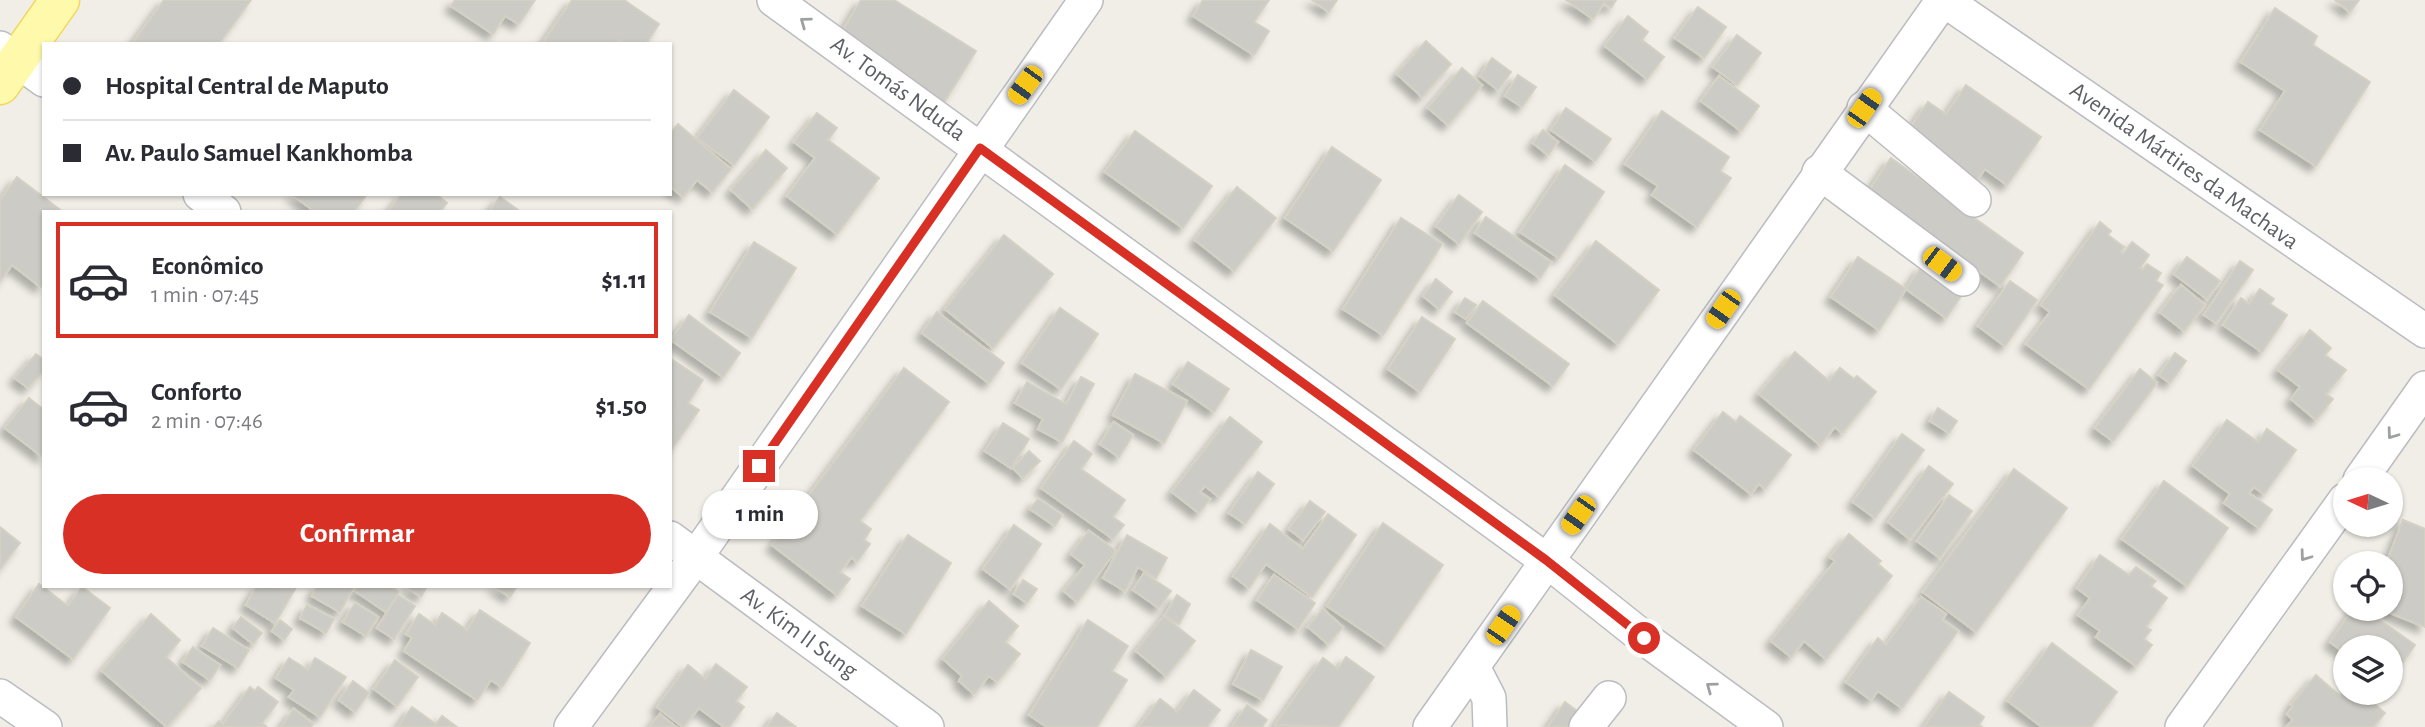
<!DOCTYPE html>
<html lang="pt">
<meta charset="utf-8">
<style>
:root{--surface:#fff;--page:#f7f7f7;--text:#2b2b33;--muted:#7c7c81;--line:#e1e1e2;--accent:#d93025}
body{margin:0;font-family:"Alegreya Sans",sans-serif;background:var(--page);color:var(--text);height:100vh;display:flex;flex-direction:column;font-size:26px;white-space:nowrap}
*{box-sizing:border-box;margin:0}
p{font-size:23px;color:var(--muted)}
.icon{flex:none;width:38px;height:38px;fill:none;stroke:currentColor;stroke-width:2;stroke-linecap:round;stroke-linejoin:round}
.map{position:relative;flex:1;overflow:hidden}
.details{position:absolute;left:42px;top:210px;width:630px;height:378px;display:flex;flex-direction:column;background:var(--surface);border-radius:0px;box-shadow:0 2px 5px #0004}
.details>*{flex:none}
.guide{position:absolute;left:42px;top:42px;width:630px;height:154px;border-radius:0px;box-shadow:0 2px 5px #0004;display:grid;align-content:center;height:154px;padding:0 21px;background:var(--surface)}
.needle{width:46px;rotate:274deg}
.buttons{position:absolute;left:2333px;top:467px;display:grid;gap:14px}
.buttons a{display:grid;place-items:center;width:70px;height:70px;border-radius:50%;background:var(--surface);box-shadow:0 2px 5px #0004;font-size:35px}
.end{position:absolute;width:32px;height:32px;margin:-16px;border:9px solid #d93025;background:#fff;box-shadow:0 0 0 4px #fff}
.from{border-radius:50%}
.bubble{position:absolute;height:49px;border-radius:24px;background:var(--surface);box-shadow:0 2px 5px #0004;font-size:23px;font-weight:700;line-height:49px;text-align:center}
.car{position:absolute;width:21px;height:42px;margin:-21px -10px;border-radius:9px;box-shadow:0 0 5px 2px #0007;background:linear-gradient(#f5c518 24%,#345 0 40%,#f5c518 0 76%,#345 0 86%,#f5c518 0)}
.guide b{display:flex;align-items:center;gap:24px;height:66px;font-size:26px}
.guide b+b{border-top:2px solid var(--line)}
.guide i{width:18px;height:18px;background:var(--text)}
ul{padding:12px 0 0;list-style:none}
li{display:flex;align-items:center;gap:21px;height:116px;margin:0 14px 10px;padding:0 7px;border:4px solid transparent;border-radius:0px}
li div{flex:1}
li b{display:block;font-size:26px}
li em{font-style:normal;font-weight:700}
li.active{border-color:var(--accent)}
li>.icon{width:63px;height:63px;stroke-width:1.5}
.button{display:flex;gap:14px;margin-top:auto;padding:14px 21px}
.button a{flex:1;height:80px;border-radius:42px;background:var(--accent);color:#fff;font-size:28px;font-weight:700;line-height:80px;text-align:center}
.map>svg:first-child{display:block}
.building{fill:#cccbc5;stroke:#d4d1c4;stroke-width:2;filter:url(#shadow)}
.lines{fill:none;stroke-linecap:round;stroke-linejoin:round}
.minor-casing{stroke:#babcc1;stroke-width:36}
.major-casing{stroke:#f2d75c;stroke-width:41}
.minor{stroke:#fff;stroke-width:33}
.major{stroke:#fffaab;stroke-width:38}
.oneway{stroke:#9ea0a3}
.route{stroke:#d93025;stroke-width:9}
.labels{text-anchor:middle;dominant-baseline:central;stroke-width:5;stroke-linejoin:round;paint-order:stroke}
.street-label{font-size:24px;fill:#5d6066;stroke:#fff}
</style>
<div class="map">
<svg width="2425" height="727" viewBox="0 0 2425 727">
<defs>
<filter id="shadow"><feDropShadow dx="-6" dy="6" stdDeviation="3.5" flood-color="#0004"/></filter>
</defs>
<rect width="100%" height="100%" fill="#f0eee6"/>
<g class="building">
<path d="M 164,0 L 251,0 L 219,44 L 132,44 Z"/>
<path d="M 455,0 L 535,0 L 519,24 L 505,16 L 493,34 L 451,6 Z"/>
<path d="M 572,0 L 624,0 L 659,24 L 646,44 L 624,44 L 619,40 L 617,44 L 542,44 Z"/>
<path d="M 861,0 L 894,0 L 976,51 L 943,104 L 838,38 Z"/>
<path d="M 1203,0 L 1269,0 L 1254,22 L 1269,31 L 1254,55 L 1193,16 Z"/>
<path d="M 1312,0 L 1337,0 L 1329,12 Z"/>
<path d="M 1566,0 L 1616,0 L 1611,8 L 1604,3 L 1593,19 Z"/>
<path d="M 2335,0 L 2359,0 L 2350,12 Z"/>
<path d="M 1698,7 L 1726,27 L 1704,58 L 1675,38 Z"/>
<path d="M 2275,8 L 2317,36 L 2313,45 L 2370,82 L 2316,166 L 2260,130 L 2285,91 L 2241,62 Z"/>
<path d="M 1628,16 L 1648,32 L 1642,40 L 1664,57 L 1647,79 L 1605,46 Z"/>
<path d="M 1737,35 L 1761,53 L 1737,85 L 1713,67 Z"/>
<path d="M 1426,41 L 1451,64 L 1422,97 L 1397,74 Z"/>
<path d="M 1492,58 L 1511,72 L 1498,90 L 1480,76 Z"/>
<path d="M 1462,68 L 1482,85 L 1448,125 L 1428,108 Z"/>
<path d="M 1518,75 L 1536,87 L 1522,107 L 1505,96 Z"/>
<path d="M 1719,76 L 1759,106 L 1741,131 L 1701,101 Z"/>
<path d="M 1966,85 L 2041,137 L 2007,185 L 1985,169 L 1975,183 L 1906,134 L 1928,102 L 1946,114 Z"/>
<path d="M 734,90 L 769,117 L 734,165 L 697,138 Z"/>
<path d="M 1566,108 L 1611,139 L 1595,161 L 1551,130 Z"/>
<path d="M 1662,111 L 1729,157 L 1720,171 L 1731,178 L 1697,227 L 1652,195 L 1658,186 L 1625,164 Z"/>
<path d="M 817,113 L 837,128 L 828,140 L 879,178 L 837,234 L 787,196 L 815,158 L 794,142 Z"/>
<path d="M 678,124 L 731,169 L 712,192 L 697,180 L 683,197 L 670,186 L 670,134 Z"/>
<path d="M 1543,130 L 1558,142 L 1548,155 L 1533,143 Z"/>
<path d="M 1135,131 L 1212,186 L 1183,228 L 1105,172 Z"/>
<path d="M 1332,147 L 1381,180 L 1333,251 L 1285,218 Z"/>
<path d="M 766,150 L 787,168 L 752,209 L 731,190 Z"/>
<path d="M 1891,158 L 2023,253 L 2000,286 L 1868,192 Z"/>
<path d="M 1565,165 L 1604,192 L 1559,258 L 1520,232 Z"/>
<path d="M 17,177 L 63,212 L 44,212 L 44,283 L 41,287 L 12,265 L 0,281 L 0,200 Z"/>
<path d="M 1237,187 L 1276,218 L 1234,271 L 1195,240 Z"/>
<path d="M 292,194 L 367,194 L 354,212 L 315,212 Z"/>
<path d="M 402,194 L 436,194 L 447,203 L 440,212 L 388,212 Z"/>
<path d="M 1459,195 L 1482,212 L 1459,244 L 1436,226 Z"/>
<path d="M 500,197 L 521,212 L 489,212 Z"/>
<path d="M 1486,217 L 1551,262 L 1540,278 L 1475,233 Z"/>
<path d="M 1401,218 L 1442,244 L 1383,335 L 1343,309 Z"/>
<path d="M 2100,222 L 2111,231 L 2108,235 L 2124,247 L 2121,252 L 2123,254 L 2132,242 L 2149,255 L 2140,268 L 2143,269 L 2147,264 L 2161,273 L 2156,281 L 2163,285 L 2089,389 L 2026,344 L 2050,312 L 2041,305 Z"/>
<path d="M 1004,235 L 1053,274 L 993,348 L 945,309 Z"/>
<path d="M 1596,241 L 1659,290 L 1618,344 L 1555,295 Z"/>
<path d="M 754,242 L 796,268 L 752,338 L 710,312 Z"/>
<path d="M 1858,257 L 1906,289 L 1879,330 L 1831,297 Z"/>
<path d="M 2187,257 L 2220,281 L 2207,299 L 2174,274 Z"/>
<path d="M 2240,261 L 2253,270 L 2216,323 L 2204,315 Z"/>
<path d="M 1922,266 L 1962,295 L 1946,318 L 1906,289 Z"/>
<path d="M 1436,279 L 1452,292 L 1439,309 L 1423,296 Z"/>
<path d="M 2010,281 L 2037,300 L 2005,346 L 1978,326 Z"/>
<path d="M 2181,285 L 2205,305 L 2184,331 L 2160,312 Z"/>
<path d="M 2260,289 L 2274,299 L 2270,304 L 2287,315 L 2262,352 L 2223,325 L 2241,298 L 2249,304 Z"/>
<path d="M 1465,298 L 1476,305 L 1466,319 L 1455,312 Z"/>
<path d="M 1483,301 L 1569,364 L 1553,386 L 1467,323 Z"/>
<path d="M 1060,308 L 1098,334 L 1061,389 L 1022,363 Z"/>
<path d="M 937,312 L 1004,363 L 989,383 L 922,333 Z"/>
<path d="M 689,315 L 740,353 L 723,377 L 671,340 Z"/>
<path d="M 1422,317 L 1455,339 L 1420,392 L 1388,369 Z"/>
<path d="M 2310,330 L 2331,348 L 2325,355 L 2346,370 L 2326,394 L 2333,399 L 2316,420 L 2291,399 L 2300,387 L 2278,370 Z"/>
<path d="M 1795,352 L 1829,381 L 1840,368 L 1854,379 L 1857,376 L 1876,392 L 1842,433 L 1835,427 L 1820,445 L 1759,394 Z"/>
<path d="M 2175,353 L 2186,361 L 2170,383 L 2159,375 Z"/>
<path d="M 36,354 L 44,360 L 44,370 L 28,388 L 15,378 Z"/>
<path d="M 670,358 L 703,380 L 688,403 L 699,410 L 672,449 Z"/>
<path d="M 1188,362 L 1229,389 L 1214,412 L 1173,384 Z"/>
<path d="M 904,368 L 949,402 L 860,521 L 871,529 L 864,540 L 870,544 L 857,562 L 852,557 L 840,572 L 850,579 L 837,595 L 772,545 Z"/>
<path d="M 2140,369 L 2157,383 L 2113,441 L 2095,428 Z"/>
<path d="M 1135,374 L 1187,401 L 1164,443 L 1113,415 Z"/>
<path d="M 1081,377 L 1094,384 L 1062,442 L 1038,429 L 1043,419 L 1015,403 L 1027,382 L 1066,404 Z"/>
<path d="M 29,398 L 44,410 L 44,458 L 5,428 Z"/>
<path d="M 1938,408 L 1957,421 L 1949,433 L 1930,421 Z"/>
<path d="M 1723,412 L 1736,422 L 1740,416 L 1791,455 L 1765,489 L 1759,484 L 1751,494 L 1694,450 Z"/>
<path d="M 1230,417 L 1262,442 L 1219,497 L 1205,486 L 1200,492 L 1210,499 L 1199,513 L 1172,492 Z"/>
<path d="M 2227,420 L 2258,442 L 2267,429 L 2296,450 L 2264,494 L 2254,487 L 2249,493 L 2272,510 L 2259,528 L 2224,503 L 2230,494 L 2193,466 Z"/>
<path d="M 1114,422 L 1133,435 L 1119,457 L 1100,444 Z"/>
<path d="M 1003,423 L 1029,439 L 1011,468 L 985,451 Z"/>
<path d="M 1902,434 L 1924,450 L 1875,518 L 1853,502 Z"/>
<path d="M 1074,441 L 1092,454 L 1081,469 L 1125,500 L 1113,517 L 1124,525 L 1113,539 L 1041,488 Z"/>
<path d="M 1029,451 L 1040,461 L 1023,478 L 1013,468 Z"/>
<path d="M 1929,466 L 1953,484 L 1910,539 L 1888,522 Z"/>
<path d="M 2014,469 L 2067,508 L 1976,632 L 1923,592 Z"/>
<path d="M 1258,472 L 1274,484 L 1245,524 L 1229,513 Z"/>
<path d="M 2164,481 L 2228,528 L 2187,586 L 2122,539 Z"/>
<path d="M 1949,495 L 1972,511 L 1940,558 L 1917,541 Z"/>
<path d="M 1038,499 L 1062,515 L 1055,526 L 1030,509 Z"/>
<path d="M 1310,501 L 1325,512 L 1303,540 L 1289,529 Z"/>
<path d="M 1328,514 L 1356,535 L 1312,597 L 1266,564 L 1249,588 L 1233,576 L 1270,524 L 1303,549 Z"/>
<path d="M 2403,520 L 2425,529 L 2425,627 L 2380,609 L 2390,609 L 2390,564 L 2386,564 Z"/>
<path d="M 1383,523 L 1443,565 L 1387,647 L 1327,606 Z"/>
<path d="M 1014,525 L 1041,544 L 1010,589 L 983,569 Z"/>
<path d="M 0,527 L 20,543 L 0,569 Z"/>
<path d="M 1089,531 L 1116,551 L 1077,602 L 1064,591 L 1085,565 L 1071,554 Z"/>
<path d="M 1849,534 L 1881,561 L 1878,564 L 1892,576 L 1826,659 L 1804,641 L 1791,657 L 1771,641 L 1835,561 L 1830,557 Z"/>
<path d="M 908,535 L 951,563 L 906,634 L 862,606 Z"/>
<path d="M 1127,535 L 1167,558 L 1156,578 L 1138,567 L 1125,591 L 1103,578 Z"/>
<path d="M 2100,555 L 2129,575 L 2136,567 L 2156,581 L 2151,586 L 2167,598 L 2146,627 L 2151,630 L 2144,639 L 2152,645 L 2136,666 L 2096,637 L 2100,631 L 2078,615 L 2090,598 L 2077,588 Z"/>
<path d="M 1144,573 L 1171,591 L 1159,608 L 1133,590 Z"/>
<path d="M 1274,575 L 1315,603 L 1298,629 L 1257,600 Z"/>
<path d="M 1023,580 L 1037,589 L 1027,603 L 1014,594 Z"/>
<path d="M 39,584 L 68,606 L 82,587 L 110,608 L 73,659 L 16,617 Z"/>
<path d="M 257,586 L 295,589 L 275,623 L 246,605 Z"/>
<path d="M 317,586 L 350,586 L 353,588 L 340,612 L 312,596 Z"/>
<path d="M 358,586 L 391,586 L 399,592 L 386,612 L 355,591 Z"/>
<path d="M 406,586 L 427,586 L 421,597 Z"/>
<path d="M 494,586 L 517,586 L 510,597 Z"/>
<path d="M 398,595 L 415,606 L 394,639 L 377,628 Z"/>
<path d="M 1177,595 L 1190,604 L 1179,624 L 1165,615 Z"/>
<path d="M 1921,597 L 1946,614 L 1942,620 L 1958,631 L 1902,708 L 1878,691 L 1871,700 L 1846,682 L 1878,638 L 1886,645 Z"/>
<path d="M 989,601 L 1018,626 L 1005,642 L 1020,654 L 997,682 L 989,676 L 974,694 L 959,681 L 962,676 L 943,659 Z"/>
<path d="M 355,603 L 378,617 L 366,636 L 343,622 Z"/>
<path d="M 307,605 L 334,619 L 326,633 L 300,618 Z"/>
<path d="M 1323,609 L 1343,627 L 1328,644 L 1308,627 Z"/>
<path d="M 2353,609 L 2365,609 L 2415,645 L 2390,681 L 2390,648 L 2345,648 L 2345,653 L 2330,642 Z"/>
<path d="M 480,610 L 530,643 L 502,687 L 491,680 L 477,700 L 404,651 L 412,638 L 406,634 L 419,614 L 435,625 L 442,613 L 467,630 Z"/>
<path d="M 151,614 L 180,640 L 166,657 L 201,688 L 167,727 L 102,671 Z"/>
<path d="M 1164,616 L 1195,641 L 1166,676 L 1136,651 Z"/>
<path d="M 241,617 L 262,633 L 253,644 L 233,628 Z"/>
<path d="M 280,620 L 292,629 L 284,640 L 272,631 Z"/>
<path d="M 1088,620 L 1128,646 L 1112,671 L 1127,680 L 1097,727 L 1047,727 L 1029,715 Z"/>
<path d="M 213,628 L 249,650 L 238,668 L 202,646 Z"/>
<path d="M 2052,643 L 2117,692 L 2091,727 L 2042,727 L 2008,701 Z"/>
<path d="M 193,647 L 220,665 L 210,680 L 183,662 Z"/>
<path d="M 1251,650 L 1282,667 L 1263,700 L 1233,684 Z"/>
<path d="M 1346,657 L 1374,677 L 1338,727 L 1275,725 L 1323,658 L 1338,669 Z"/>
<path d="M 289,658 L 308,670 L 315,658 L 346,677 L 320,717 L 289,697 L 294,690 L 276,678 Z"/>
<path d="M 395,660 L 418,677 L 397,706 L 374,689 Z"/>
<path d="M 716,664 L 747,687 L 736,701 L 744,707 L 729,727 L 724,727 L 699,708 L 683,727 L 657,707 L 688,665 L 705,679 Z"/>
<path d="M 2316,675 L 2340,696 L 2345,691 L 2362,693 L 2385,713 L 2373,727 L 2286,727 L 2293,720 L 2287,714 L 2293,706 L 2291,705 Z"/>
<path d="M 353,681 L 369,693 L 355,712 L 339,700 Z"/>
<path d="M 250,687 L 255,691 L 258,687 L 278,702 L 262,723 L 267,727 L 214,727 L 219,721 L 223,724 Z"/>
<path d="M 1194,690 L 1220,710 L 1207,727 L 1139,727 L 1160,699 L 1177,712 Z"/>
<path d="M 1949,692 L 1984,717 L 1979,725 L 1982,727 L 1924,727 Z"/>
<path d="M 1565,702 L 1584,716 L 1577,727 L 1548,727 Z"/>
<path d="M 1247,705 L 1267,720 L 1262,727 L 1232,727 Z"/>
<path d="M 412,707 L 436,724 L 442,716 L 457,727 L 398,727 Z"/>
<path d="M 294,709 L 313,724 L 311,727 L 281,727 Z"/>
<path d="M 777,713 L 796,727 L 767,727 Z"/>
<path d="M 660,714 L 676,727 L 650,727 Z"/>
</g>
<g class="lines">
<g class="minor-casing">
<g id="minor">
<path d="M 774,0 L 1546,560 L 1644,638 L 1766,727"/>
<path d="M 1944,0 L 2425,331"/>
<path d="M 0,48 L 44,80"/>
<path d="M 1864,108 L 1974,200"/>
<path d="M 1819,172 L 1963,279"/>
<path d="M 200,194 L 224,212"/>
<path d="M 2360,480 L 2425,388"/>
<path d="M 670,538 L 927,727"/>
<path d="M 1473,667 L 1489,698 L 1490,727"/>
<path d="M 0,696 L 45,727"/>
<path d="M 571,727 L 696,557 L 1086,0"/>
<path d="M 1430,727 L 1943,0"/>
<path d="M 1586,727 L 1609,698"/>
<path d="M 2182,727 L 2345,500"/>
</g>
</g>
<g class="major-casing">
<path id="major" d="M 0,85 L 60,0"/>
</g>
<use href="#minor" class="minor"/>
<use href="#major" class="major"/>
</g>
<defs><path id="oneway-chevron" d="M-2-3.5L2.5 0L-2 3.5" fill="none" stroke-width="1.6" stroke-linecap="round" stroke-linejoin="round" transform="scale(1.75)"/></defs>
<g class="oneway">
<use href="#oneway-chevron" transform="translate(805 22) rotate(-144)"/>
<use href="#oneway-chevron" transform="translate(2392 434) rotate(126)"/>
<use href="#oneway-chevron" transform="translate(2305 556) rotate(126)"/>
<use href="#oneway-chevron" transform="translate(1711 687) rotate(-144)"/>
</g>
<g class="lines">
<path class="route" d="M 759,466 L 980,148 L 1546,560 L 1644,638"/>
</g>
<g class="labels">
<g class="street-label">
<text transform="translate(898 89) rotate(36)">Av. Tomás Nduda</text>
<text transform="translate(2184 166) rotate(35)">Avenida Mártires da Machava</text>
<text transform="translate(799 633) rotate(36)">Av. Kim II Sung</text>
</g>
</g>
</svg>
<div class="buttons">
<a><svg class="needle" viewBox="-14 -14 28 28"><path d="M0-13l5 13h-10z" fill="#e53935"/><path d="M0 13l5-13h-10z" fill="#7c7c81"/></svg></a>
<a><svg class="icon" aria-label="locate" viewBox="0 0 24 24"><circle cx="12" cy="12" r="6"/><path d="M12 2v4M12 18v4M2 12h4M18 12h4"/></svg></a>
<a><svg class="icon" aria-label="layers" viewBox="0 0 24 24"><path d="M12 4l9 5-9 5-9-5zM3 14l9 5 9-5"/></svg></a>
</div>
<i class="end from" style="left:1644px;top:638px"></i>
<i class="end" style="left:759px;top:466px"></i>
<div class="bubble" style="left:702px;top:490px;width:116px">1 min</div>
<i class="car" style="left:1025px;top:85px;rotate:216deg"></i>
<i class="car" style="left:1864px;top:108px;rotate:35deg"></i>
<i class="car" style="left:1942px;top:264px;rotate:127deg"></i>
<i class="car" style="left:1723px;top:309px;rotate:215deg"></i>
<i class="car" style="left:1578px;top:515px;rotate:215deg"></i>
<i class="car" style="left:1503px;top:625px;rotate:34deg"></i>
<div class="guide">
<b><i class="from"></i>Hospital Central de Maputo</b>
<b><i></i>Av. Paulo Samuel Kankhomba</b>
</div>
<section class="details">
<ul>
<li class="active"><svg class="icon" aria-label="car" viewBox="0 0 24 24"><path d="M5 17H2v-5l4-1 3-4h7l3 4 3 1v5h-3M9 17h6M6 11h13"/><circle cx="7" cy="17" r="2"/><circle cx="17" cy="17" r="2"/></svg><div><b>Econômico</b><p>1 min · 07:45</p></div><em>$1.11</em></li>
<li><svg class="icon" aria-label="car" viewBox="0 0 24 24"><path d="M5 17H2v-5l4-1 3-4h7l3 4 3 1v5h-3M9 17h6M6 11h13"/><circle cx="7" cy="17" r="2"/><circle cx="17" cy="17" r="2"/></svg><div><b>Conforto</b><p>2 min · 07:46</p></div><em>$1.50</em></li>
</ul>
<div class="button"><a>Confirmar</a></div>
</section>
</div>
